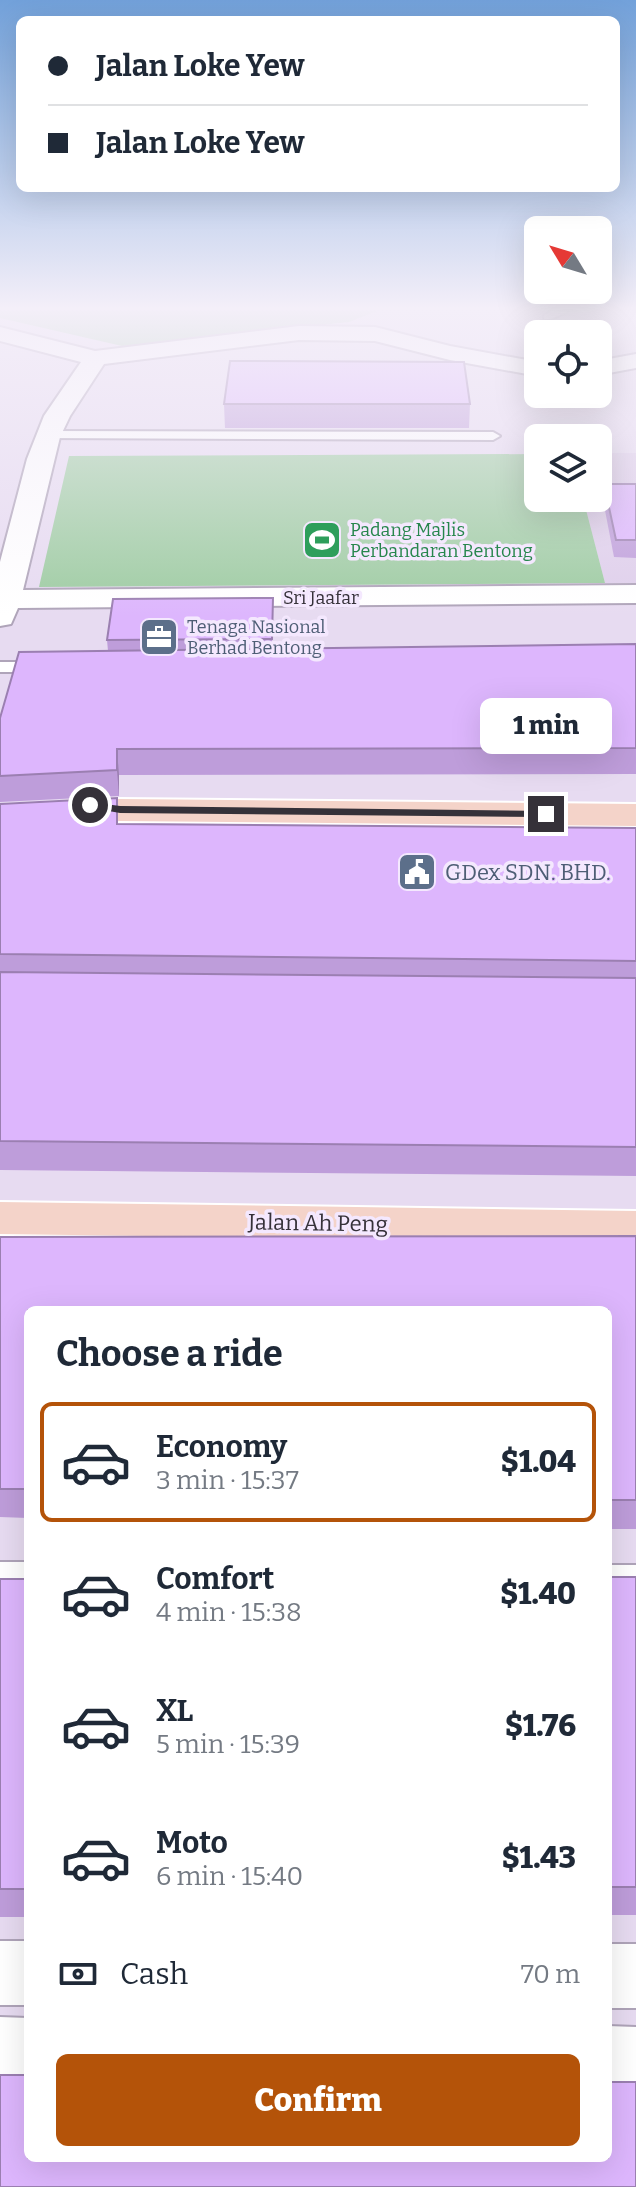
<!DOCTYPE html>
<meta charset="utf-8">
<style>
:root{--surface:#fff;--page:#f6f6f7;--text:#1f2937;--muted:#747a83;--line:#e0e1e3;--accent:#b45309}
body{margin:0;font-family:Bitter,serif;background:var(--page);color:var(--text);height:100vh;display:flex;flex-direction:column;font-size:30px;white-space:nowrap}
*{box-sizing:border-box;margin:0}
p{font-size:26px;color:var(--muted)}
.icon{flex:none;width:44px;height:44px;fill:none;stroke:currentColor;stroke-width:2;stroke-linecap:round;stroke-linejoin:round}
.map{position:relative;flex:1;overflow:hidden}
.side{position:absolute;left:24px;top:1306px;width:588px;height:856px;display:flex;flex-direction:column;background:var(--surface);border-radius:12px;box-shadow:0 8px 32px #0002}
.side>*{flex:none}
.hud{position:absolute;left:16px;top:16px;width:604px;height:176px;border-radius:12px;box-shadow:0 8px 32px #0002;display:grid;align-content:center;height:176px;padding:0 32px;background:var(--surface)}
.needle{width:52px;rotate:308deg}
.fabs{position:absolute;left:524px;top:216px;display:grid;gap:16px}
.fabs a{display:grid;place-items:center;width:88px;height:88px;border-radius:12px;background:var(--surface);box-shadow:0 8px 32px #0002;font-size:40px}
.end{position:absolute;width:36px;height:36px;margin:-18px;border:10px solid #353139;background:#fff;box-shadow:0 0 0 4px #fff}
.from{border-radius:50%}
.bubble{position:absolute;height:56px;border-radius:12px;background:var(--surface);box-shadow:0 8px 32px #0002;font-size:26px;font-weight:800;line-height:56px;text-align:center}
.hud b{display:flex;align-items:center;gap:28px;height:76px;font-size:30px}
.hud b+b{border-top:2px solid var(--line)}
.hud i{width:20px;height:20px;background:var(--text)}
ul{padding:0;list-style:none}
li{display:flex;align-items:center;gap:24px;height:120px;margin:0 16px 12px;padding:0 16px;border:4px solid transparent;border-radius:12px}
li div{flex:1}
li b{display:block;font-size:30px}
li em{font-style:normal;font-weight:800}
li.on{border-color:var(--accent)}
li>.icon{width:72px;height:72px;stroke-width:1.5}
h2{padding:0 32px;font-size:36px;line-height:96px}
.pay{display:flex;align-items:center;gap:20px;height:88px;padding:0 32px;font-size:30px}
.pay p{margin-inline-start:auto}
.action{display:flex;gap:16px;margin-top:auto;padding:16px 32px}
.action a{flex:1;height:92px;border-radius:12px;background:var(--accent);color:#fff;font-size:32px;font-weight:800;line-height:92px;text-align:center}
.map>svg:first-child{display:block}
.built{fill:#dfcfeb}
.green{fill:#9ecca2}
.lines{fill:none;stroke-linecap:round;stroke-linejoin:round}
.lane-casing{stroke:#afa4b9;stroke-width:4}
.street-casing{stroke:#afa4b9;stroke-width:4}
.primary-casing{stroke:#fff;stroke-width:4}
.lane{fill:#fff;fill-rule:evenodd}
.street{fill:#fff;fill-rule:evenodd}
.primary{fill:#f4d3c9;fill-rule:evenodd}
.wall{fill:#be9dda}
.shaded-wall{fill:#9b7fb1}
.building{fill:#ddb6fd;stroke:#9b7fb1;stroke-width:2}
.route{fill:#353139}
.labels{text-anchor:middle;dominant-baseline:central;stroke-width:7;stroke-linejoin:round;paint-order:stroke}
.far-leisure-label{font-size:18px;fill:#27864d;stroke:#f4e8fe;text-anchor:start}
.far-street-label{font-size:18px;fill:#353139;stroke:#f4e8fe}
.far-service-label{font-size:18px;fill:#4e5e75;stroke:#f4e8fe;text-anchor:start}
.service-label{font-size:22px;fill:#4e5e75;stroke:#f4e8fe;text-anchor:start}
.street-label{font-size:22px;fill:#353139;stroke:#f4e8fe}
</style>
<div class="map">
<svg width="636" height="2187" viewBox="0 0 636 2187">
<rect width="100%" height="100%" fill="#e7dbf1"/>
<path class="built" d="M 598,453 L 636,453 L 636,583 L 605,583 L 583,498 L 598,498 Z"/>
<g class="green">
<path d="M 0,311 L 377,311 L 349,322 L 122,346 L 0,318 Z"/>
<path d="M 538,454 L 538,498 L 583,498 L 605,583 L 39,587 L 69,456 Z"/>
</g>
<g class="lines">
<g class="lane-casing">
<g id="lane">
<path d="M 553,311 L 568,311 L 552,319 L 544,319 L 544,315 Z"/>
<path d="M 48,431 L 493,432 L 500,436 L 493,440 L 43,438 L 41,435 Z"/>
<path d="M 0,662 L 43,662 L 51,667 L 43,672 L 0,672 Z"/>
<rect x="0" y="1562" width="28" height="22"/>
<rect x="608" y="1565" width="28" height="22"/>
</g>
</g>
<g class="street-casing">
<g id="street">
<path d="M 299,326 L 375,327 L 450,346 L 538,362 L 538,376 L 450,360 L 375,341 L 299,340 L 104,364 L 70,416 L 60,437 L 23,590 L 636,585 L 636,603 L 18,608 L 11,624 L 0,626 L 0,562 L 27,459 L 44,416 L 81,362 L 0,341 L 0,327 L 95,351 Z"/>
<path d="M 636,354 L 636,368 L 598,375 L 598,361 Z"/>
<rect x="0" y="1941" width="28" height="64"/>
<rect x="608" y="1944" width="28" height="64"/>
<path d="M 0,2017 L 28,2018 L 28,2086 L 0,2085 Z"/>
<path d="M 608,2026 L 636,2027 L 636,2095 L 608,2094 Z"/>
</g>
</g>
<g class="primary-casing">
<g id="primary">
<path d="M 120,799 L 636,804 L 636,826 L 120,821 L 0,827 L 0,805 Z"/>
<path d="M 0,1202 L 636,1211 L 636,1243 L 0,1234 Z"/>
</g>
</g>
<use href="#lane" class="lane"/>
<use href="#street" class="street"/>
<use href="#primary" class="primary"/>
</g>
<g class="wall">
<path d="M 224,404 L 470,404 L 469,428 L 225,428 Z"/>
<path d="M 604,484 L 636,484 L 636,558 L 614,557 L 603,500 Z"/>
<path d="M 273,598 L 272,649 L 636,644 L 636,774 L 119,775 L 119,796 L 0,802 L 0,718 L 108,651 L 107,640 Z"/>
<path d="M 0,804 L 119,824 L 636,828 L 636,1176 L 0,1170 Z"/>
<path d="M 636,1236 L 636,1529 L 608,1529 L 608,1310 L 28,1310 L 28,1518 L 0,1517 L 0,1237 Z"/>
<rect x="608" y="1577" width="28" height="338"/>
<rect x="0" y="1579" width="28" height="338"/>
</g>
<path class="shaded-wall" d="M 117,749 L 119,775 L 119,796 L 117,770 Z"/>
<g class="building">
<path d="M 230,361 L 464,362 L 470,404 L 224,404 Z"/>
<path d="M 604,484 L 636,484 L 636,540 L 616,540 Z"/>
<path d="M 273,598 L 272,639 L 107,640 L 113,599 Z"/>
<path d="M 636,644 L 636,748 L 117,749 L 117,770 L 0,776 L 0,718 L 19,652 Z"/>
<path d="M 117,798 L 117,824 L 636,828 L 636,961 L 0,954 L 0,804 Z"/>
<path d="M 0,972 L 636,978 L 636,1147 L 0,1141 Z"/>
<path d="M 636,1236 L 636,1500 L 608,1500 L 608,1310 L 28,1310 L 28,1489 L 0,1489 L 0,1237 Z"/>
<rect x="608" y="1577" width="28" height="310"/>
<rect x="0" y="1579" width="28" height="310"/>
<path d="M 0,2075 L 28,2075 L 28,2158 L 608,2158 L 608,2082 L 636,2082 L 636,2187 L 0,2187 Z"/>
</g>
<linearGradient id="sky" x2="0" y2="1"><stop stop-color="#72a1da"/><stop offset="0.5" stop-color="#f4eff9"/><stop offset="1" stop-color="#f4eff9" stop-opacity="0"/></linearGradient>
<rect width="636" height="617" fill="url(#sky)"/>
<path class="route" d="M 90,802 L 120,806 L 546,811 L 552,814 L 546,817 L 120,813 L 86,807 L 86,803 Z"/>
<defs>
<g id="stadium-square" transform="scale(2)"><rect x="-9" y="-9" width="18" height="18" rx="4" fill="#2e9e5b" stroke="#f4e8fe"/><path d="M0-5a6.5 5 0 1 0 0 10a6.5 5 0 1 0 0-10ZM-3.5-1.8h7v3.6h-7Z" fill="#fff"/></g>
<g id="office-square" transform="scale(2)"><rect x="-9" y="-9" width="18" height="18" rx="4" fill="#5c6f8a" stroke="#f4e8fe"/><path d="M-6-3h4V-5.5h4V-3h4V5H-6ZM-1-4.5V-3h2v-1.5ZM-6 0V1H6V0Z" fill="#fff"/></g>
<g id="civic-square" transform="scale(2)"><rect x="-9" y="-9" width="18" height="18" rx="4" fill="#5c6f8a" stroke="#f4e8fe"/><path d="M-.6-6.5H3V-4.5H.6V-3L4-1V1h2V6H-6V1h2V-1L-.6-3ZM-1.2 2.5V6h2.4V2.5Z" fill="#fff"/></g>
</defs>
<g fill-rule="evenodd">
<use href="#stadium-square" x="322" y="540"/>
<use href="#office-square" x="159" y="637"/>
<use href="#civic-square" x="417" y="872"/>
</g>
<g class="labels">
<g class="far-leisure-label">
<text x="350" y="530">Padang Majlis<tspan x="350" dy="21">Perbandaran Bentong</tspan></text>
</g>
<g class="far-street-label">
<text x="321" y="598">Sri Jaafar</text>
</g>
<g class="far-service-label">
<text x="187" y="627">Tenaga Nasional<tspan x="187" dy="21">Berhad Bentong</tspan></text>
</g>
<g class="service-label">
<text x="445" y="872">GDex SDN. BHD.</text>
</g>
<g class="street-label">
<text transform="translate(318 1223) rotate(1)">Jalan Ah Peng</text>
</g>
</g>
</svg>
<div class="fabs">
<a><svg class="needle" viewBox="-14 -14 28 28"><path d="M0-13l5 13h-10z" fill="#e53935"/><path d="M0 13l5-13h-10z" fill="#747a83"/></svg></a>
<a><svg class="icon" aria-label="locate" viewBox="0 0 24 24"><circle cx="12" cy="12" r="6"/><path d="M12 2v4M12 18v4M2 12h4M18 12h4"/></svg></a>
<a><svg class="icon" aria-label="layers" viewBox="0 0 24 24"><path d="M12 4l9 5-9 5-9-5zM3 14l9 5 9-5"/></svg></a>
</div>
<i class="end from" style="left:90px;top:805px"></i>
<i class="end" style="left:546px;top:814px"></i>
<div class="bubble" style="left:480px;top:698px;width:132px">1 min</div>
<div class="hud">
<b><i class="from"></i>Jalan Loke Yew</b>
<b><i></i>Jalan Loke Yew</b>
</div>
<section class="side">
<h2>Choose a ride</h2>
<ul>
<li class="on"><svg class="icon" aria-label="car" viewBox="0 0 24 24"><path d="M5 17H2v-5l4-1 3-4h7l3 4 3 1v5h-3M9 17h6M6 11h13"/><circle cx="7" cy="17" r="2"/><circle cx="17" cy="17" r="2"/></svg><div><b>Economy</b><p>3 min · 15:37</p></div><em>$1.04</em></li>
<li><svg class="icon" aria-label="car" viewBox="0 0 24 24"><path d="M5 17H2v-5l4-1 3-4h7l3 4 3 1v5h-3M9 17h6M6 11h13"/><circle cx="7" cy="17" r="2"/><circle cx="17" cy="17" r="2"/></svg><div><b>Comfort</b><p>4 min · 15:38</p></div><em>$1.40</em></li>
<li><svg class="icon" aria-label="car" viewBox="0 0 24 24"><path d="M5 17H2v-5l4-1 3-4h7l3 4 3 1v5h-3M9 17h6M6 11h13"/><circle cx="7" cy="17" r="2"/><circle cx="17" cy="17" r="2"/></svg><div><b>XL</b><p>5 min · 15:39</p></div><em>$1.76</em></li>
<li><svg class="icon" aria-label="car" viewBox="0 0 24 24"><path d="M5 17H2v-5l4-1 3-4h7l3 4 3 1v5h-3M9 17h6M6 11h13"/><circle cx="7" cy="17" r="2"/><circle cx="17" cy="17" r="2"/></svg><div><b>Moto</b><p>6 min · 15:40</p></div><em>$1.43</em></li>
</ul>
<div class="pay"><svg class="icon" aria-label="cash" viewBox="0 0 24 24"><path d="M3 7h18v10H3z"/><circle cx="12" cy="12" r="2"/></svg>Cash<p>70 m</p></div>
<div class="action"><a>Confirm</a></div>
</section>
</div>
